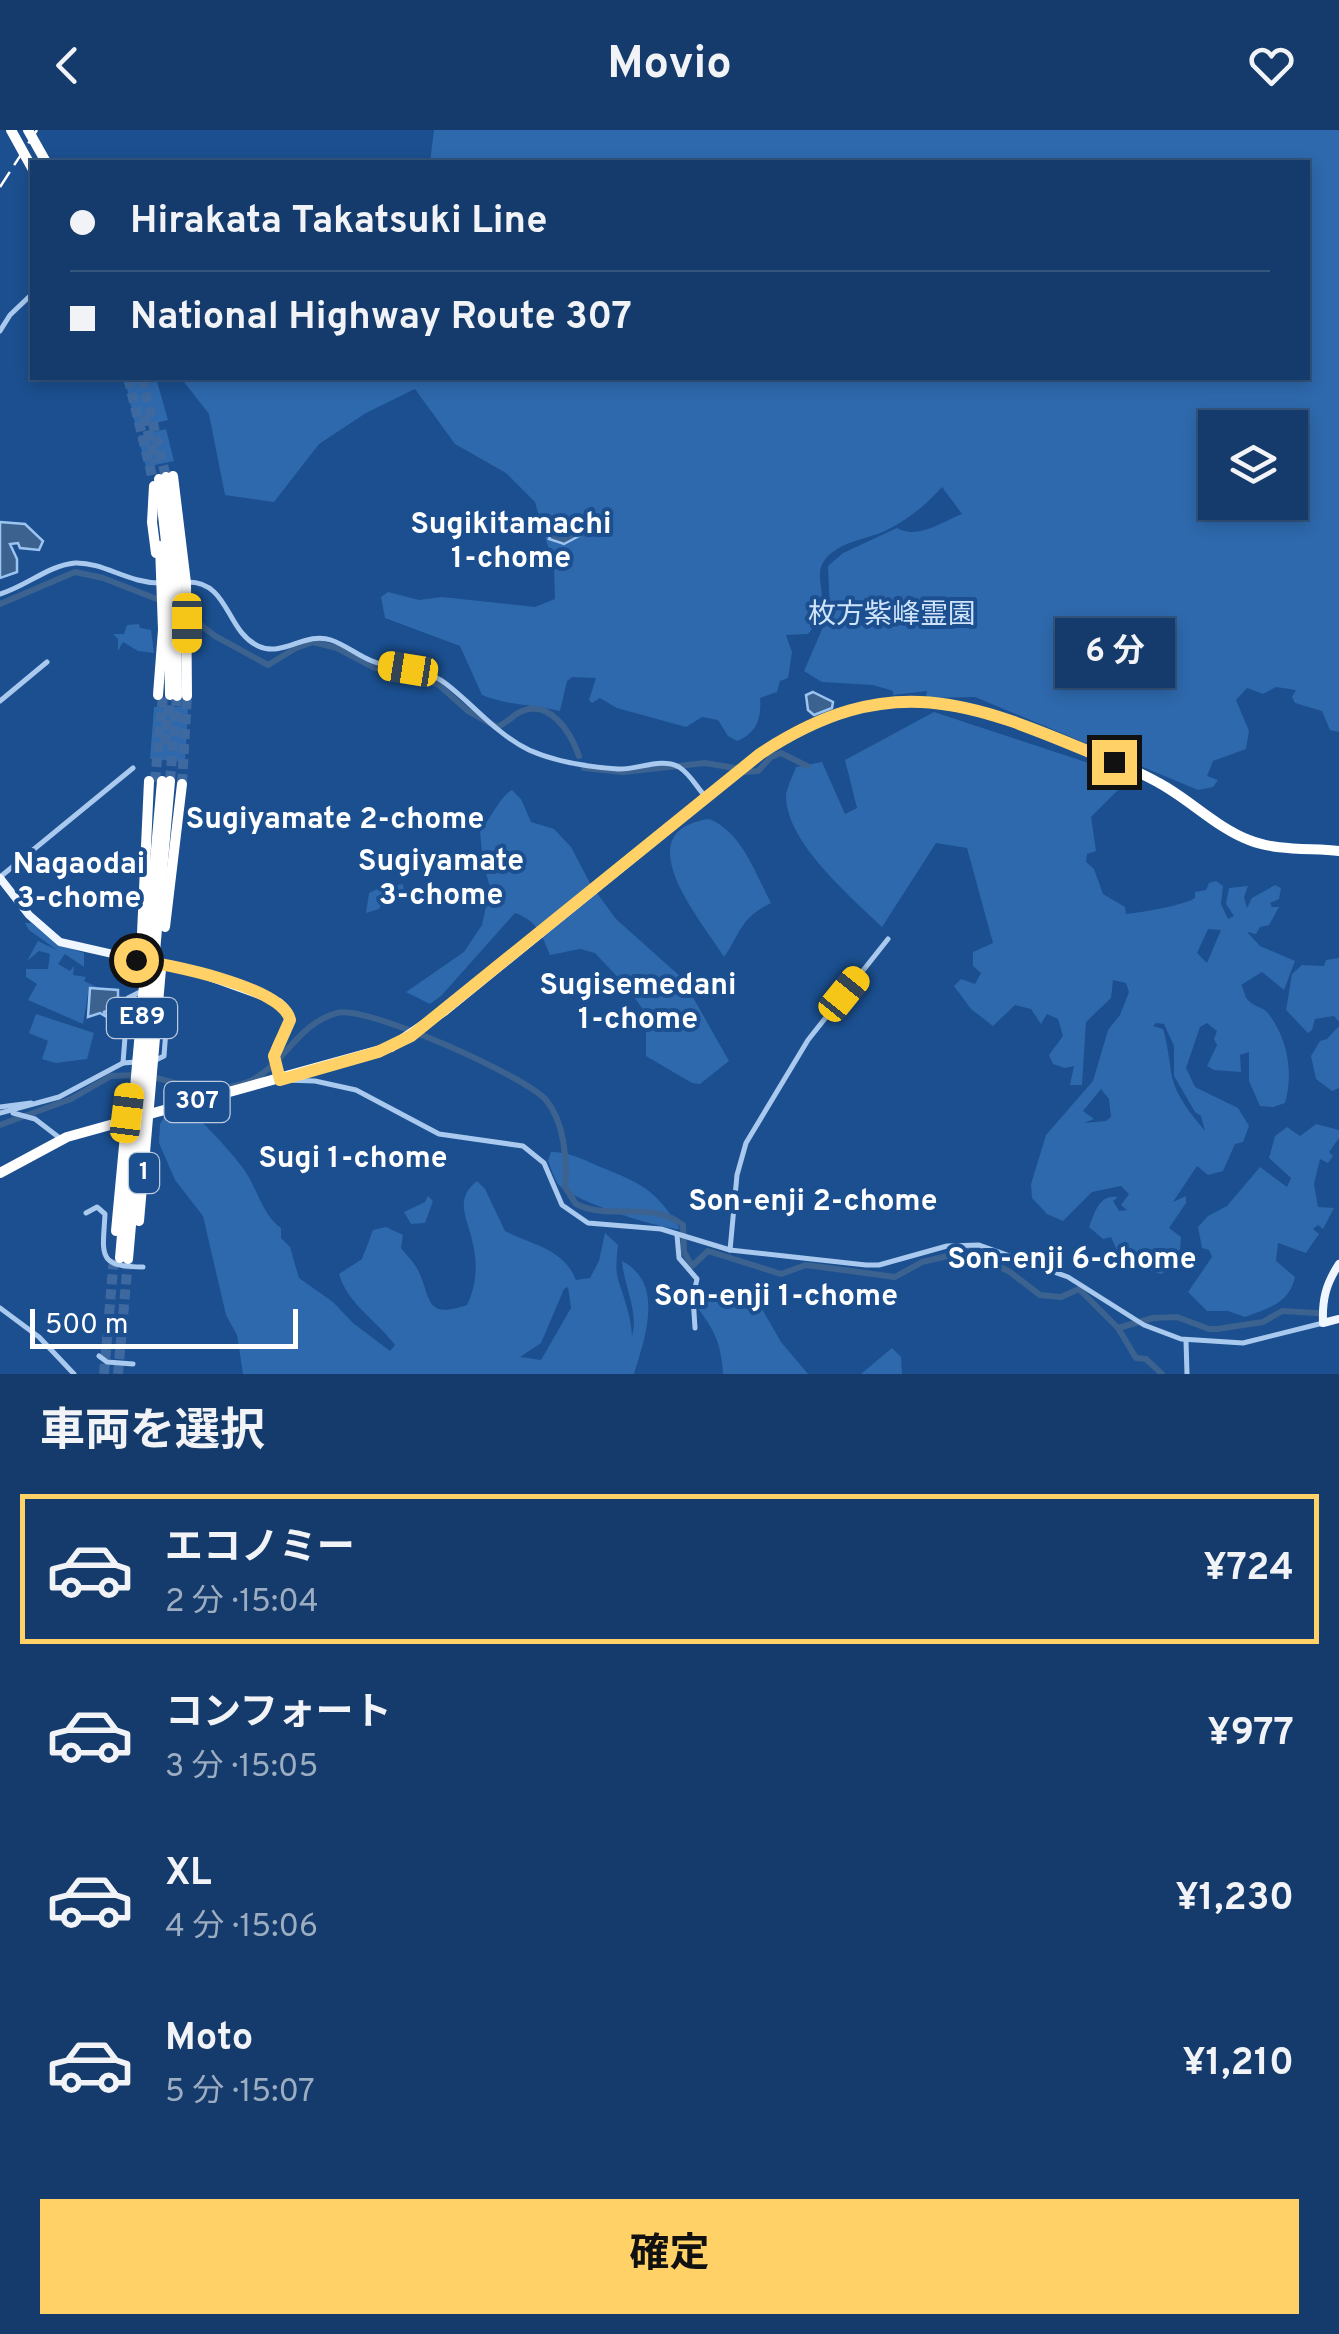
<!DOCTYPE html>
<html lang="ja">
<meta charset="utf-8">
<style>
:root{--surface:#143b6b;--page:#214673;--text:#f1f3f6;--muted:#9dadc1;--line:#33557e;--accent:#ffd166}
body{margin:0;font-family:Overpass,"Noto Sans JP",sans-serif;background:var(--page);color:var(--text);height:100vh;display:flex;flex-direction:column;font-size:38px;white-space:nowrap}
*{box-sizing:border-box;margin:0}
p{font-size:32px;color:var(--muted)}
.icon{flex:none;width:55px;height:55px;fill:none;stroke:currentColor;stroke-width:2;stroke-linecap:round;stroke-linejoin:round}
.map{position:relative;height:1244px;overflow:hidden}
.drawer{display:flex;flex-direction:column;background:var(--surface);flex:1}
.drawer>*{flex:none}
.banner{position:absolute;left:30px;top:30px;width:1280px;height:220px;border-radius:0px;box-shadow:0 5px 15px #0003,0 0 0 2px var(--line);display:grid;align-content:center;height:220px;padding:0 40px;background:var(--surface)}
.fabs{position:absolute;left:1198px;top:280px;display:grid;gap:20px}
.fabs a{display:grid;place-items:center;width:110px;height:110px;border-radius:0px;background:var(--surface);box-shadow:0 5px 15px #0003,0 0 0 2px var(--line);font-size:50px}
.scale{position:absolute;left:30px;bottom:25px;width:268px;box-sizing:border-box;padding-left:10px;border:5px solid #fff;border-top:0;font-size:28px;line-height:35px;white-space:nowrap;color:#fff;-webkit-text-stroke:8px #1b4f8f;paint-order:stroke}
.end{position:absolute;width:45px;height:45px;margin:-22px;border:12px solid #ffd166;background:#111;box-shadow:0 0 0 5px #111}
.from{border-radius:50%}
.bubble{position:absolute;height:70px;border-radius:0px;background:var(--surface);box-shadow:0 5px 15px #0003,0 0 0 2px var(--line);font-size:32px;font-weight:700;line-height:70px;text-align:center}
.car{position:absolute;width:30px;height:60px;margin:-30px -15px;border-radius:12px;box-shadow:0 0 8px 2px #0007;background:linear-gradient(#f5c518 24%,#345 0 40%,#f5c518 0 76%,#345 0 86%,#f5c518 0)}
.banner b{display:flex;align-items:center;gap:35px;height:95px;font-size:38px}
.banner b+b{border-top:2px solid var(--line)}
.banner i{width:25px;height:25px;background:var(--text)}
ul{padding:0;list-style:none}
li{display:flex;align-items:center;gap:30px;height:150px;margin:0 20px 15px;padding:0 20px;border:5px solid transparent;border-radius:0px}
li div{flex:1}
li b{display:block;font-size:38px}
li em{font-style:normal;font-weight:700}
li.current{border-color:var(--accent)}
li>.icon{width:90px;height:90px;stroke-width:1.5}
h2{padding:0 40px;font-size:45px;line-height:120px}
.cta{display:flex;gap:20px;margin-top:auto;padding:20px 40px}
.cta a{flex:1;height:115px;border-radius:0px;background:var(--accent);color:#111;font-size:40px;font-weight:700;line-height:115px;text-align:center}
header{display:flex;justify-content:space-between;align-items:center;height:130px;padding:0 40px;background:var(--surface);font-size:45px;font-weight:700}
.map>svg:first-child{display:block}
.green{fill:#2e69ad;fill-rule:evenodd}
.water{fill:#3c6290;stroke:#9cc4f0;stroke-width:2.5}
.lines{fill:none;stroke-linecap:round;stroke-linejoin:round}
.river{stroke:#3c6290;stroke-width:6}
.highway-tunnel{stroke:#3d69a0;stroke-width:10;stroke-dasharray:10 5;stroke-linecap:butt}
.minor{stroke:#a9c9ee;stroke-width:5}
.major{stroke:#f0f6ff;stroke-width:8}
.highway{stroke:#fff;stroke-width:10}
.rail{stroke:#fff;stroke-width:2.5;stroke-dasharray:18 8;stroke-linecap:butt}
.route{stroke:#ffd166;stroke-width:12}
.labels{text-anchor:middle;dominant-baseline:central;stroke-width:8;stroke-linejoin:round;paint-order:stroke}
.shield{fill:#1b4f8f;stroke:#bbcadd;stroke-width:2.5}
.shield-label{font-size:25px;font-weight:bold;fill:#fff}
.park-label{font-size:28px;fill:#cfe3fa;stroke:#1b4f8f}
.neighbourhood-label{font-size:30px;font-weight:bold;fill:#fff;stroke:#1b4f8f}
</style>
<header><svg class="icon" aria-label="back" viewBox="0 0 24 24"><path d="M15 5l-7 7 7 7"/></svg>Movio<svg class="icon" aria-label="heart" viewBox="0 0 24 24"><path d="M12 20l-8-8c-3-5 5-10 8-4 3-6 11-1 8 4z"/></svg></header>
<div class="map">
<svg width="1339" height="1244" viewBox="0 0 1339 1244">
<rect width="100%" height="100%" fill="#1b4f8f"/>
<g class="green">
<path d="M 434,0 L 1339,0 L 1339,602 L 1330,600 L 1322,581 L 1295,573 L 1292,567 L 1296,560 L 1276,557 L 1263,564 L 1247,558 L 1236,570 L 1249,601 L 1246,619 L 1213,631 L 1207,646 L 1218,650 L 1213,657 L 1198,660 L 975,567 L 926,568 L 927,561 L 893,565 L 893,561 L 873,555 L 822,552 L 804,541 L 830,481 L 828,436 L 843,423 L 897,398 C 918,410 941,392 962,384 L 942,357 C 926,375 909,389 887,400 C 867,410 838,411 824,431 C 811,449 836,474 808,504 L 786,505 L 792,522 L 788,548 L 780,551 L 777,562 L 760,568 C 762,588 756,604 737,611 L 728,606 L 718,590 L 702,587 L 686,597 L 617,578 L 600,568 L 592,573 L 589,570 L 596,548 L 572,547 L 567,551 L 560,581 C 532,574 509,576 482,565 L 460,516 L 385,488 L 381,467 L 388,462 L 419,470 L 442,467 L 535,477 L 555,469 L 554,437 L 535,372 L 506,343 L 455,314 L 415,259 L 366,283 L 319,314 L 274,372 L 225,365 L 209,284 L 181,248 L 1308,248 L 1308,32 L 430,32 ZM 1215,298 L 1290,298 L 1290,372 L 1215,372 Z"/>
<path d="M 146,248 L 156,248 L 168,290 L 136,298 L 126,254 Z"/>
<path d="M 166,299 L 174,331 L 146,337 L 138,306 Z"/>
<path d="M 139,494 L 140,498 L 151,500 L 154,523 L 138,521 L 123,512 L 118,521 L 118,509 L 113,504 L 124,504 L 127,495 Z"/>
<path d="M 154,577 L 188,577 L 185,632 L 150,629 Z"/>
<path d="M 934,582 L 1131,647 L 1091,687 L 1096,721 L 1087,724 L 1086,732 L 1094,739 L 1103,764 L 1125,777 L 1126,784 C 1139,783 1186,775 1195,768 L 1195,762 L 1206,760 L 1209,753 L 1216,751 L 1223,756 L 1221,774 L 1228,789 L 1234,786 L 1226,774 L 1229,758 L 1248,756 L 1244,767 L 1247,778 L 1252,768 L 1275,755 L 1281,758 L 1279,769 L 1270,773 L 1272,777 L 1279,777 L 1269,795 L 1260,797 L 1256,804 L 1247,802 L 1260,816 L 1295,831 L 1284,860 L 1262,842 L 1241,855 C 1244,859 1244,865 1247,869 C 1252,876 1263,877 1268,883 C 1287,908 1294,941 1285,973 L 1273,977 L 1260,976 L 1249,951 L 1249,922 L 1240,925 L 1241,942 L 1214,940 L 1207,936 L 1217,915 L 1214,909 L 1217,901 L 1207,893 L 1200,897 L 1186,938 L 1195,957 L 1238,978 L 1249,996 L 1243,1012 L 1235,1014 L 1223,1041 L 1208,1045 L 1197,1036 L 1173,1072 L 1186,1066 L 1186,1073 L 1169,1098 L 1181,1107 L 1180,1120 L 1168,1130 L 1168,1140 L 1161,1144 L 1141,1137 L 1142,1132 L 1132,1130 L 1130,1133 L 1121,1130 L 1111,1107 L 1103,1109 L 1089,1097 C 1095,1082 1099,1064 1118,1067 L 1113,1071 L 1119,1081 L 1127,1080 L 1121,1075 L 1129,1064 L 1121,1056 L 1092,1062 L 1063,1091 L 1047,1084 L 1032,1068 L 1031,1054 L 1046,1005 L 1093,951 L 1108,900 L 1120,885 L 1129,862 L 1126,853 L 1113,850 L 1111,868 L 1086,892 L 1082,955 L 1070,955 L 1074,936 L 1065,938 L 1053,934 L 1049,925 L 1063,906 L 1058,889 L 1047,884 L 1041,894 L 1031,879 L 1015,875 L 993,896 L 971,879 L 954,856 L 961,849 L 975,854 L 981,843 L 973,836 L 973,822 L 993,813 L 967,718 L 936,713 L 882,797 C 851,767 787,713 786,667 C 786,658 793,646 796,637 L 822,632 L 845,684 L 857,678 L 845,630 ZM 1208,799 L 1221,800 L 1207,833 L 1197,823 ZM 1156,893 L 1164,894 L 1174,916 L 1174,946 L 1195,982 L 1201,986 L 1205,1001 C 1192,985 1177,968 1172,947 C 1169,931 1168,915 1163,899 L 1153,896 ZM 1101,959 L 1109,969 L 1111,987 L 1106,991 L 1084,993 L 1094,989 L 1083,981 Z"/>
<path d="M 512,660 L 521,669 L 531,692 L 554,699 L 571,717 L 591,755 L 616,789 L 682,848 L 729,931 L 700,954 L 692,953 L 646,926 L 646,884 L 628,858 L 595,823 L 580,819 L 550,825 C 541,803 537,791 515,783 L 441,866 L 430,874 L 406,862 L 464,822 L 482,795 L 490,757 L 483,733 L 480,701 C 490,690 500,666 512,660 Z"/>
<path d="M 709,689 C 742,702 755,743 771,773 C 740,788 742,801 724,827 C 701,790 624,701 709,689 Z"/>
<path d="M 403,754 L 404,764 L 387,765 L 379,779 L 366,783 L 369,763 L 379,758 Z"/>
<path d="M 25,793 L 31,793 L 60,815 L 84,823 L 84,837 L 65,824 L 58,834 L 70,841 L 74,836 L 73,845 L 86,847 L 84,851 L 99,858 L 89,858 L 83,894 L 28,870 L 37,854 L 26,847 L 26,839 L 48,839 L 50,824 L 39,821 L 27,831 L 38,811 L 57,820 L 29,800 Z"/>
<path d="M 1339,828 L 1339,892 L 1334,886 L 1315,889 L 1312,900 L 1308,903 L 1286,880 L 1292,844 L 1302,835 L 1324,836 L 1326,830 Z"/>
<path d="M 36,884 L 94,903 L 87,929 L 56,933 L 42,929 L 48,911 L 29,903 Z"/>
<path d="M 1339,896 L 1339,958 L 1332,961 L 1316,949 L 1311,926 L 1320,911 L 1327,909 Z"/>
<path d="M 187,979 C 203,991 230,1021 243,1038 C 257,1057 262,1085 281,1098 L 281,1108 L 290,1117 L 299,1148 L 333,1172 L 353,1193 L 390,1221 L 395,1215 C 377,1191 347,1173 339,1144 L 362,1129 L 373,1100 L 386,1097 L 403,1105 L 401,1118 C 406,1125 413,1131 417,1138 C 432,1167 423,1190 467,1175 C 477,1155 478,1132 472,1110 C 467,1087 454,1069 477,1051 L 485,1059 L 505,1101 C 534,1116 563,1118 576,1150 L 590,1148 L 599,1131 L 605,1103 L 618,1115 C 617,1126 615,1139 618,1149 C 624,1169 631,1185 632,1206 C 639,1183 624,1156 622,1131 C 665,1153 645,1208 634,1244 L 243,1244 L 237,1205 L 226,1185 L 203,1086 L 175,1050 L 159,1013 L 160,994 L 164,987 ZM 568,1157 L 571,1178 L 541,1230 L 520,1227 L 541,1213 L 564,1159 Z"/>
<path d="M 1316,994 L 1339,1000 L 1339,1008 L 1329,1022 L 1333,1026 L 1328,1033 L 1320,1029 L 1314,1054 L 1318,1077 L 1334,1078 L 1323,1099 L 1318,1095 L 1313,1099 L 1319,1104 L 1306,1123 L 1278,1113 L 1276,1131 L 1295,1147 C 1289,1174 1268,1178 1245,1187 L 1228,1181 L 1207,1181 L 1188,1162 L 1212,1127 L 1209,1120 L 1202,1118 L 1198,1097 L 1208,1086 L 1227,1076 L 1260,1037 L 1287,1057 L 1291,1048 L 1269,1028 L 1275,1006 L 1287,997 L 1300,1006 Z"/>
<path d="M 551,1022 C 569,1022 582,1029 598,1036 C 640,1053 655,1058 680,1099 C 659,1099 570,1070 558,1054 C 554,1048 551,1038 548,1031 Z"/>
<path d="M 428,1066 L 433,1071 L 425,1093 L 411,1094 L 404,1082 L 425,1072 Z"/>
<path d="M 700,1158 L 725,1166 L 750,1166 L 758,1172 L 781,1212 L 808,1244 L 723,1244 C 722,1226 719,1211 710,1196 C 702,1182 693,1175 690,1159 Z"/>
<path d="M 892,1218 L 901,1227 L 902,1244 L 861,1244 Z"/>
</g>
<g class="water">
<path d="M 0,392 L 25,394 L 43,411 L 39,420 L 20,418 L 18,413 L 10,414 L 17,429 L 17,442 L 0,448 Z"/>
<path d="M 566,392 L 569,394 L 569,402 L 579,406 L 564,414 L 549,409 L 554,393 Z"/>
<path d="M 813,562 L 833,572 L 832,578 L 814,585 L 808,580 L 806,565 Z"/>
<path d="M 90,858 L 118,860 L 118,870 L 111,870 L 112,879 L 104,882 L 105,886 L 100,883 L 88,887 Z"/>
</g>
<g class="lines">
<g class="river">
<path d="M 0,474 L 75,442 L 103,448 L 162,471"/>
<path d="M 186,484 L 215,506 L 268,535 L 296,518 L 313,512 L 337,518 L 375,538 L 403,541 L 439,555 L 468,581 L 497,597 C 506,594 510,588 518,583 C 549,566 571,603 579,626"/>
<path d="M 584,638 L 623,642 L 705,633 L 735,638"/>
<path d="M 745,642 L 758,641 L 771,627 L 781,623 L 807,636"/>
<path d="M 150,947 C 170,949 190,961 209,962 C 214,962 219,959 224,958 C 234,956 245,954 254,949 C 285,932 299,893 337,883 C 365,874 527,947 546,970 C 565,993 567,1030 565,1057 L 576,1074 C 610,1091 652,1070 683,1095 L 684,1122 L 692,1136 L 708,1121 L 781,1144 L 806,1135 L 895,1147 L 922,1132 L 969,1121 L 1010,1142 L 1040,1165 L 1061,1167 L 1079,1159 L 1118,1198 L 1136,1228 L 1146,1229 L 1162,1244"/>
<path d="M 0,995 L 71,969 L 111,946 L 138,945"/>
<path d="M 1118,1198 L 1153,1188 L 1177,1187 L 1209,1199 L 1217,1199 L 1263,1192 L 1282,1181 L 1317,1183"/>
</g>
<g class="highway-tunnel">
<path d="M 128,248 L 153,350"/>
<path d="M 142,248 L 166,347"/>
<path d="M 144,286 L 156,333"/>
<path d="M 165,615 L 170,565"/>
<path d="M 170,651 L 177,566"/>
<path d="M 155,652 L 163,565"/>
<path d="M 182,654 L 187,566"/>
<path d="M 104,1244 L 114,1127"/>
<path d="M 118,1244 L 128,1130"/>
</g>
<g class="minor">
<path d="M 0,201 L 10,185 L 32,164"/>
<path d="M 188,452 C 229,452 226,501 258,516 C 283,528 305,501 331,510 C 346,515 358,526 372,531 C 396,541 423,537 445,553 C 473,574 496,604 529,620 C 556,632 589,637 618,639 C 638,640 661,627 679,637 C 690,644 696,656 704,665"/>
<path d="M 0,464 C 25,457 49,435 75,433 C 104,432 129,454 162,453"/>
<path d="M 0,571 L 47,532"/>
<path d="M 0,747 L 133,638"/>
<path d="M 152,932 L 164,926 L 167,886 L 161,873"/>
<path d="M 123,933 L 128,868 L 140,862"/>
<path d="M 283,950 L 315,951 L 356,960 L 439,1004 L 523,1016 L 544,1033 L 562,1075 L 588,1093 L 661,1099 L 730,1120 L 866,1135 L 879,1135 L 947,1116 L 979,1115 L 1068,1147 L 1144,1195 L 1181,1209 L 1243,1213 L 1323,1193"/>
<path d="M 0,977 L 31,973"/>
<path d="M 0,983 L 59,967 L 123,933 L 136,932"/>
<path d="M 13,983 L 35,989 L 61,1009"/>
<path d="M 86,1083 L 97,1077 L 105,1084 C 103,1124 96,1137 143,1137"/>
<path d="M 677,1105 L 679,1128 L 697,1149 L 693,1167 L 695,1198"/>
<path d="M 730,1120 L 737,1045 L 746,1013 L 808,910 L 888,809"/>
<path d="M 0,1178 L 39,1207 L 74,1244"/>
<path d="M 1186,1210 L 1187,1244"/>
<path d="M 99,1226 L 107,1232 L 133,1234"/>
</g>
<g class="major">
<path d="M 0,748 L 29,785 L 60,812 L 201,844 L 279,872 C 303,891 276,903 274,925 C 273,933 277,942 280,950"/>
<path d="M 1339,1134 C 1326,1154 1322,1169 1323,1193 L 1339,1189"/>
</g>
<g class="highway">
<path d="M 11,0 L 32,38"/>
<path d="M 28,0 L 46,32"/>
<path d="M 173,346 L 186,453 L 187,566"/>
<path d="M 166,347 L 176,429 L 177,566"/>
<path d="M 159,349 L 168,430 L 170,565"/>
<path d="M 154,356 L 152,392 L 156,423"/>
<path d="M 158,565 L 163,500 L 160,416"/>
<path d="M 165,797 L 182,654"/>
<path d="M 140,847 L 149,651"/>
<path d="M 0,1043 L 67,1007 L 391,917 L 444,881 L 760,624 C 873,549 950,564 1069,613 C 1099,626 1131,637 1159,653 C 1189,669 1217,698 1249,710 C 1276,721 1310,718 1339,721"/>
<path d="M 139,1091 L 161,839"/>
<path d="M 116,1101 L 127,984"/>
<path d="M 120,1128 L 162,651"/>
<path d="M 128,1129 L 170,651"/>
</g>
<path class="rail" d="M 0,57 L 37,0"/>
</g>
<g class="lines">
<path class="route" d="M 136,830 C 167,834 284,857 290,890 L 274,926 L 280,950 L 378,922 L 411,906 L 760,624 C 896,534 979,576 1114,632"/>
</g>
<g class="labels">
<g class="shield">
<rect x="107" y="868" width="70" height="40" rx="8"/>
<rect x="164.5" y="952" width="65" height="40" rx="8"/>
<rect x="129" y="1023" width="30" height="40" rx="8"/>
</g>
<g class="shield-label">
<text x="142" y="888">E89</text>
<text x="197" y="972">307</text>
<text x="144" y="1043">1</text>
</g>
<g class="park-label">
<text x="892" y="486">枚方紫峰霊園</text>
</g>
<g class="neighbourhood-label">
<text x="511" y="395">Sugikitamachi<tspan x="511" dy="34">1-chome</tspan></text>
<text x="335" y="690">Sugiyamate 2-chome</text>
<text x="441" y="732">Sugiyamate<tspan x="441" dy="34">3-chome</tspan></text>
<text x="79" y="735">Nagaodai<tspan x="79" dy="34">3-chome</tspan></text>
<text x="638" y="856">Sugisemedani<tspan x="638" dy="34">1-chome</tspan></text>
<text x="353" y="1029">Sugi 1-chome</text>
<text x="813" y="1072">Son-enji 2-chome</text>
<text x="1072" y="1130">Son-enji 6-chome</text>
<text x="776" y="1167">Son-enji 1-chome</text>
</g>
</g>
</svg>
<div class="fabs">
<a><svg class="icon" aria-label="layers" viewBox="0 0 24 24"><path d="M12 4l9 5-9 5-9-5zM3 14l9 5 9-5"/></svg></a>
</div>
<div class="scale">500 m</div>
<i class="end from" style="left:136px;top:830px"></i>
<i class="end" style="left:1114px;top:632px"></i>
<div class="bubble" style="left:1055px;top:488px;width:120px">6 分</div>
<i class="car" style="left:187px;top:493px;rotate:180deg"></i>
<i class="car" style="left:408px;top:539px;rotate:279deg"></i>
<i class="car" style="left:844px;top:864px;rotate:39deg"></i>
<i class="car" style="left:127px;top:983px;rotate:7deg"></i>
<div class="banner">
<b><i class="from"></i>Hirakata Takatsuki Line</b>
<b><i></i>National Highway Route 307</b>
</div>
</div>
<section class="drawer">
<h2>車両を選択</h2>
<ul>
<li class="current"><svg class="icon" aria-label="car" viewBox="0 0 24 24"><path d="M5 17H2v-5l4-1 3-4h7l3 4 3 1v5h-3M9 17h6M6 11h13"/><circle cx="7" cy="17" r="2"/><circle cx="17" cy="17" r="2"/></svg><div><b>エコノミー</b><p>2 分 · 15:04</p></div><em>¥724</em></li>
<li><svg class="icon" aria-label="car" viewBox="0 0 24 24"><path d="M5 17H2v-5l4-1 3-4h7l3 4 3 1v5h-3M9 17h6M6 11h13"/><circle cx="7" cy="17" r="2"/><circle cx="17" cy="17" r="2"/></svg><div><b>コンフォート</b><p>3 分 · 15:05</p></div><em>¥977</em></li>
<li><svg class="icon" aria-label="car" viewBox="0 0 24 24"><path d="M5 17H2v-5l4-1 3-4h7l3 4 3 1v5h-3M9 17h6M6 11h13"/><circle cx="7" cy="17" r="2"/><circle cx="17" cy="17" r="2"/></svg><div><b>XL</b><p>4 分 · 15:06</p></div><em>¥1,230</em></li>
<li><svg class="icon" aria-label="car" viewBox="0 0 24 24"><path d="M5 17H2v-5l4-1 3-4h7l3 4 3 1v5h-3M9 17h6M6 11h13"/><circle cx="7" cy="17" r="2"/><circle cx="17" cy="17" r="2"/></svg><div><b>Moto</b><p>5 分 · 15:07</p></div><em>¥1,210</em></li>
</ul>
<div class="cta"><a>確定</a></div>
</section>
